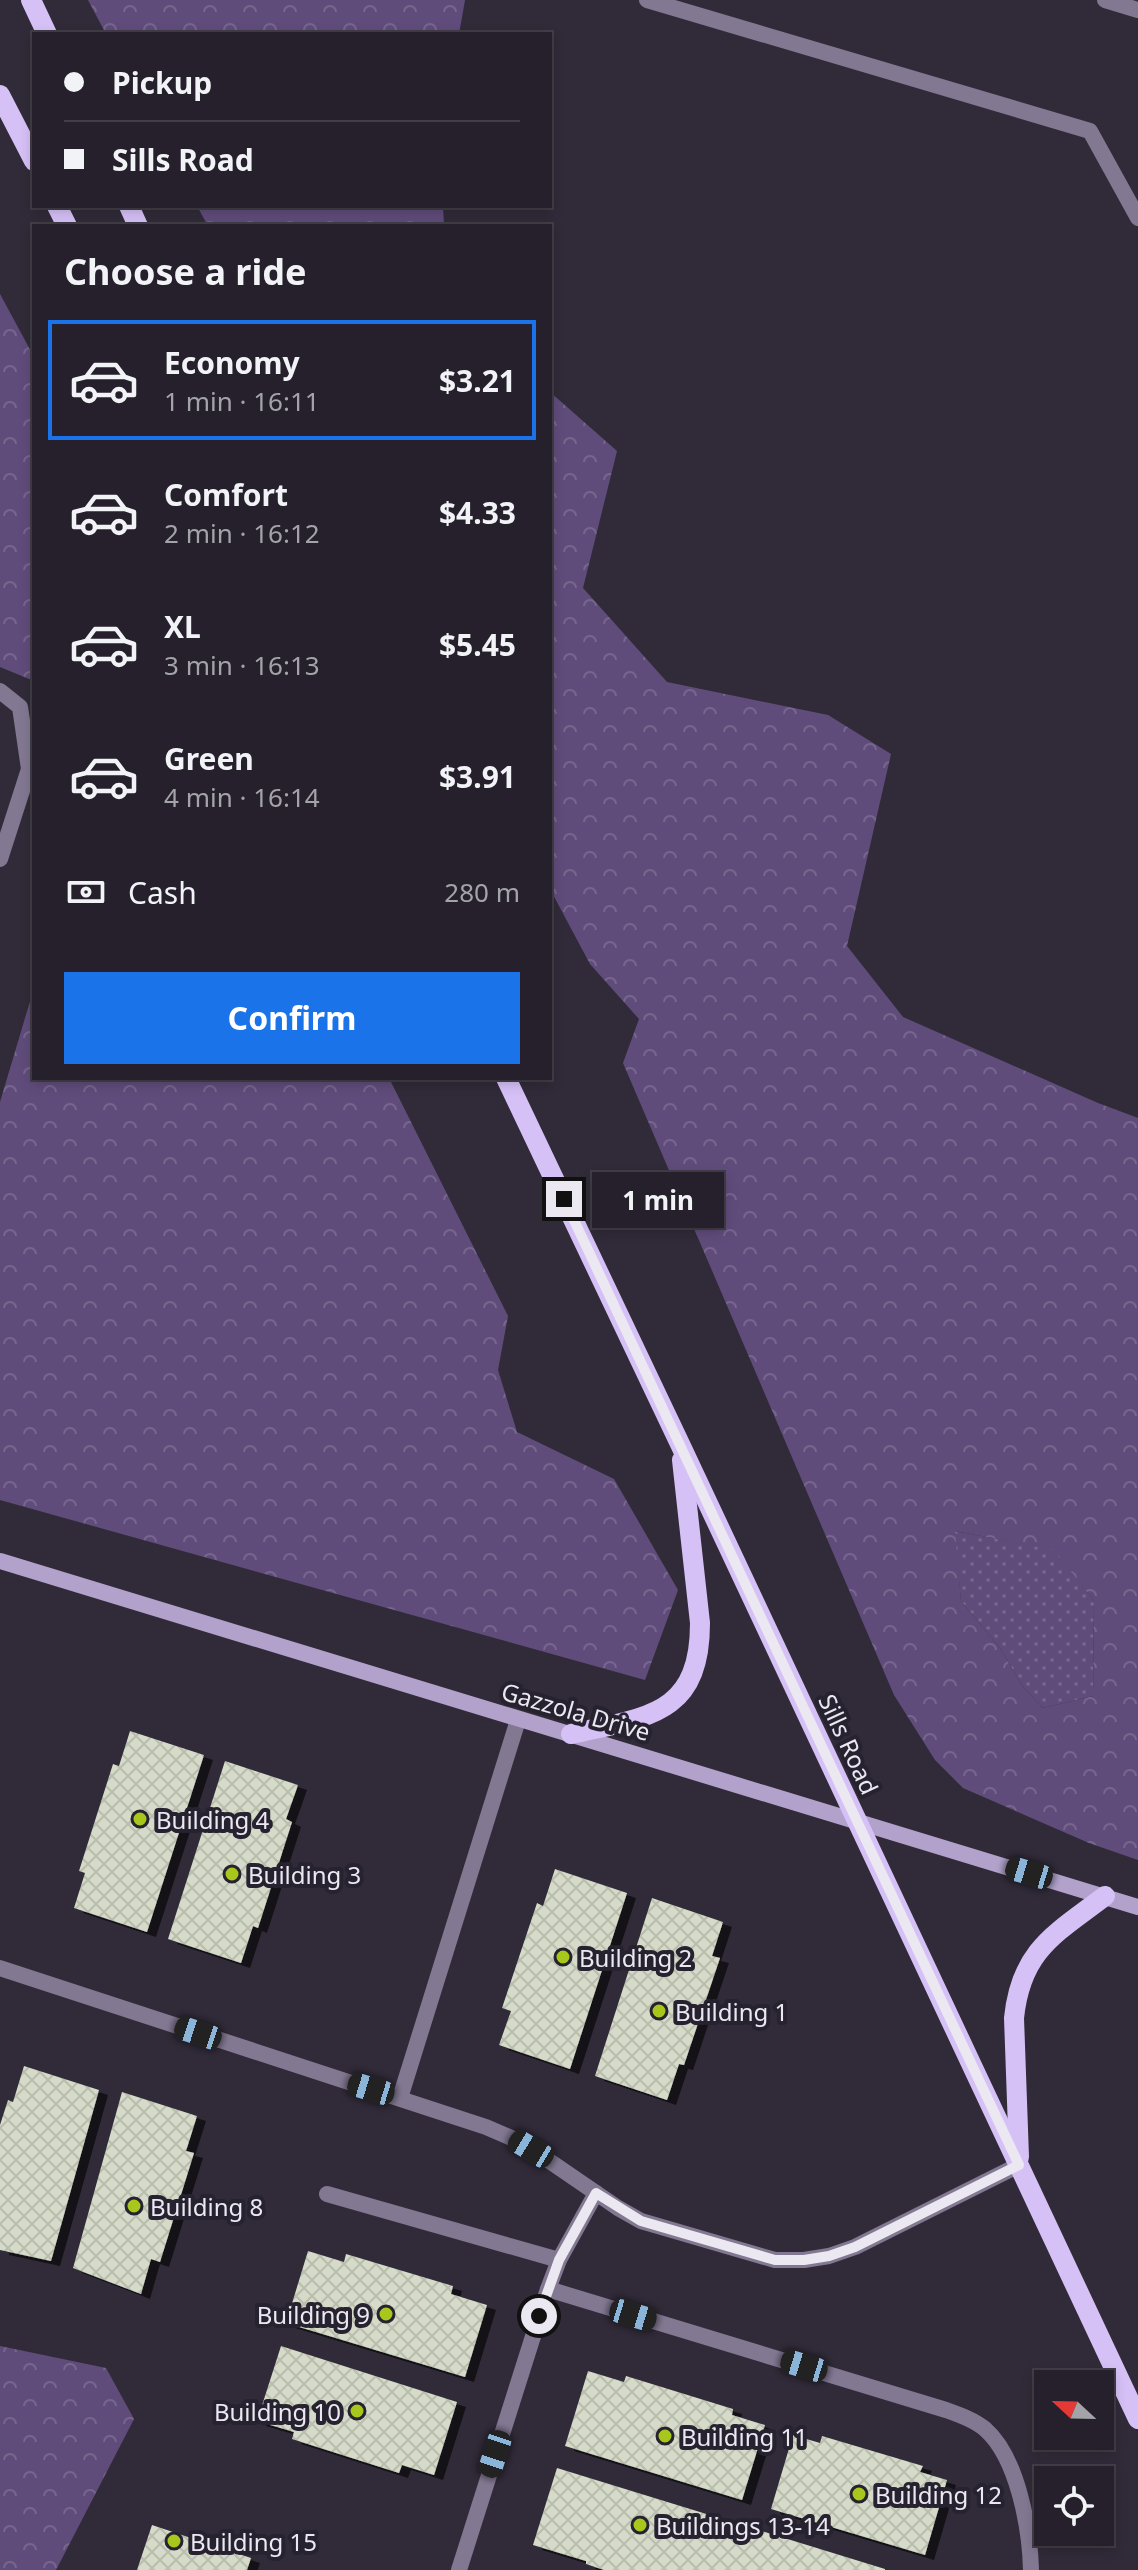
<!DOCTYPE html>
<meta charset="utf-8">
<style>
:root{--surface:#25202b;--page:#2d2833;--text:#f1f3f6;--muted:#a3a3a9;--line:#423e47;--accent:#1a73e8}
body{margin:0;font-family:"Noto Sans",sans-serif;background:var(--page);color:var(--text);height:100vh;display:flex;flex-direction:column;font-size:30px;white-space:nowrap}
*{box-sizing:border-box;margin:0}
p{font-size:26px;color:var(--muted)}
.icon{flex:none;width:44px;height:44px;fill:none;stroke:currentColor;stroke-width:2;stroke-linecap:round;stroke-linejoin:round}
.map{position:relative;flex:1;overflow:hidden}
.sheet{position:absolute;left:32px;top:224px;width:520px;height:856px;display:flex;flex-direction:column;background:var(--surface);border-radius:0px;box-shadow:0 4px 12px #0003,0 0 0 2px var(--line)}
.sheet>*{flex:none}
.banner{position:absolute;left:32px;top:32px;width:520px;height:176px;border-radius:0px;box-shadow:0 4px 12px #0003,0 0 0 2px var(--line);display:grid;align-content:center;height:176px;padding:0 32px;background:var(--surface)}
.needle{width:52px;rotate:292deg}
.fabs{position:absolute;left:1034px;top:2370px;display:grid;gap:16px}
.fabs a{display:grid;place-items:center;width:80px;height:80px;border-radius:0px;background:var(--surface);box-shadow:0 4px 12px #0003,0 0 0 2px var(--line);font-size:40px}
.end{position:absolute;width:36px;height:36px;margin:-18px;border:10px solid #ebe8f1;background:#111;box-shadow:0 0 0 4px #111}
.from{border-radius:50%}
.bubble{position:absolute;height:56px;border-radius:0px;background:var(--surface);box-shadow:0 4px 12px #0003,0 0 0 2px var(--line);font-size:26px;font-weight:700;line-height:56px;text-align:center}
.car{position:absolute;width:24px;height:48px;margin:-24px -12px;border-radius:10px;box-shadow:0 0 6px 2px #0007;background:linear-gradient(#222 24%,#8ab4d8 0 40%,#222 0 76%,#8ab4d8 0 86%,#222 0)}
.banner b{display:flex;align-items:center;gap:28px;height:76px;font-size:30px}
.banner b+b{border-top:2px solid var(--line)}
.banner i{width:20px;height:20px;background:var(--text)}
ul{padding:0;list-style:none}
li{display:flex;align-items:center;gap:24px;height:120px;margin:0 16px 12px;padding:0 16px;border:4px solid transparent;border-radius:0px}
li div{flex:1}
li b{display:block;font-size:30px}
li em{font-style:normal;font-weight:700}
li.current{border-color:var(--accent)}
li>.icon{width:72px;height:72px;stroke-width:1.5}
h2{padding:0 32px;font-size:36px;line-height:96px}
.pay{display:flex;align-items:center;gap:20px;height:88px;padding:0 32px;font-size:30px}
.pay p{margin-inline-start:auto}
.button{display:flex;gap:16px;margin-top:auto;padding:16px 32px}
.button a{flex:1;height:92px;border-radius:0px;background:var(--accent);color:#fff;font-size:32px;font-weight:700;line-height:92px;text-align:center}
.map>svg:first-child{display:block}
.grass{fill:url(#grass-dots)}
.forest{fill:url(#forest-crowns);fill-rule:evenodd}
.building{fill:url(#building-cross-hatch);filter:url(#shadow)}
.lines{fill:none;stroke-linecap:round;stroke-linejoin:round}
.lane{stroke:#827892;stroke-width:16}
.street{stroke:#827892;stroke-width:16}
.secondary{stroke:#b1a1cb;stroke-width:16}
.primary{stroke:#d6c1f7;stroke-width:20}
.route{stroke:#ebe8f1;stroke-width:10}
.poi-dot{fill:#a8c71d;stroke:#27222f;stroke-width:3}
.labels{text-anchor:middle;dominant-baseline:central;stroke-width:8;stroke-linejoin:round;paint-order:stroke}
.street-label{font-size:24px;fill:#ebe8f1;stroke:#27222f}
.poi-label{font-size:24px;fill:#ebe8f1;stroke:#27222f;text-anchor:start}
</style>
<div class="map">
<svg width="1138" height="2570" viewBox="0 0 1138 2570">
<defs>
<pattern id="grass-dots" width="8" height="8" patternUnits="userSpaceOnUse" patternTransform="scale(2)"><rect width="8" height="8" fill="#604c7b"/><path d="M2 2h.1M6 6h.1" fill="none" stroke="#77668e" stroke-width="1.8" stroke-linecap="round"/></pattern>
<pattern id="forest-crowns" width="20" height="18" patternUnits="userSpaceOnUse" patternTransform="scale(2)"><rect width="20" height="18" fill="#604c7b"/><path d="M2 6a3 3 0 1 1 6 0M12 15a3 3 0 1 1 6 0" fill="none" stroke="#77668e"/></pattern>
<pattern id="building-cross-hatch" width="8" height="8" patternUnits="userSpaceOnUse" patternTransform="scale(2)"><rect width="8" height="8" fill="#d5dbc8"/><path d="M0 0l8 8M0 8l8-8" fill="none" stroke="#b8bdae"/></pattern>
<filter id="shadow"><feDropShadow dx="9" dy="5" stdDeviation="0" flood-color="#0009"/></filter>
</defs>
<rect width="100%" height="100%" fill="#312b39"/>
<path class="grass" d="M 954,1531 L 1054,1549 L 1094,1601 L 1093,1696 L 1043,1708 L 1023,1687 L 1000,1648 L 961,1601 Z"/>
<g class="forest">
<path d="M 88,0 L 465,0 L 459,34 L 106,34 Z"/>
<path d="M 197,206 L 443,206 L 444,226 L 208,226 Z"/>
<path d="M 0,294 L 34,357 L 34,681 L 0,667 Z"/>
<path d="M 550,392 L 617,451 L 583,588 L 667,682 L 828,715 L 891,754 L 847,946 L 903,1017 L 1098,1103 L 1138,1118 L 1138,1860 L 1089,1843 L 963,1788 L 935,1760 L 894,1695 L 623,1063 L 639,1019 L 590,964 L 550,889 ZM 955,1531 L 1054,1550 L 1094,1601 L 1093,1696 L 1043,1708 L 1023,1687 L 1000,1648 L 961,1601 Z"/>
<path d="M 34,988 L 34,1078 L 389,1078 L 508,1316 L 498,1370 L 517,1432 L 614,1479 L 678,1590 L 645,1680 L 0,1500 L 0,1102 Z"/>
<path d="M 0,2346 L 106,2368 L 134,2419 L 56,2570 L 0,2570 Z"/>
</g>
<g class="building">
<path d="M 130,1731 L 204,1755 L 147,1932 L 74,1908 L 85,1873 L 79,1871 L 113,1764 L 119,1766 Z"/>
<path d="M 225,1761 L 298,1785 L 286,1819 L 292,1822 L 258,1928 L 253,1926 L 241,1963 L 168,1939 Z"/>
<path d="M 555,1869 L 627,1893 L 570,2069 L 499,2045 L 511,2011 L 502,2008 L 537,1903 L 543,1906 Z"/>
<path d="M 652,1898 L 723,1922 L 712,1956 L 720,1958 L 684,2065 L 679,2064 L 667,2100 L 595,2076 Z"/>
<path d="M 24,2066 L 99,2090 L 51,2261 L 0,2250 L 0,2125 L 8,2100 L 13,2102 Z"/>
<path d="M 122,2092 L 197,2116 L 186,2151 L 194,2153 L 160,2262 L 151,2259 L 141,2294 L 73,2268 Z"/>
<path d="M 308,2251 L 344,2262 L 346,2254 L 453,2286 L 451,2294 L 487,2305 L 465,2377 L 286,2323 Z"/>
<path d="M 281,2346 L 457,2402 L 434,2475 L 402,2465 L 399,2473 L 292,2439 L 294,2432 L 257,2421 Z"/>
<path d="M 588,2371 L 624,2382 L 626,2376 L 733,2409 L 732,2415 L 765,2425 L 742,2500 L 565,2446 Z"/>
<path d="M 793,2435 L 820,2443 L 822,2436 L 923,2466 L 920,2472 L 947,2480 L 925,2555 L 771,2509 Z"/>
<path d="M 557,2468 L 885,2569 L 885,2570 L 604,2570 L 586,2564 L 586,2561 L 533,2545 Z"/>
<path d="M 152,2525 L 251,2558 L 247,2570 L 137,2570 Z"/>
</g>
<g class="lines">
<g class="lane">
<path d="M 647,0 L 1090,131 L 1138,218"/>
<path d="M 0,691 L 20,707 L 29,769 L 0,859"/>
<path d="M 0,1968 L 486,2127 L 516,2140 L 545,2158 L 618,2208 L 641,2221 L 775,2260 L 804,2260 L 829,2256 L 855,2247 L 1019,2165"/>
<path d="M 400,2098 L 518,1720"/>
<path d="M 327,2194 L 559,2260"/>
<path d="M 548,2289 L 946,2410 C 960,2415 974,2420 985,2429 C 1018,2458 1030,2529 1031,2570"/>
<path d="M 459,2570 L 548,2289 L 559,2260 L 596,2193"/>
</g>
<path class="street" d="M 1105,0 L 1138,10"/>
<path class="secondary" d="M 0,1561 L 1138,1907"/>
<g class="primary">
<path d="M 31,0 L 47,34"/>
<path d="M 0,95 L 34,161"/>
<path d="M 57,206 L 67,226"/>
<path d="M 129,206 L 138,226"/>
<path d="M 506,1078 L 680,1444 L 1138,2419"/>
<path d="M 571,1734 C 645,1717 700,1717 700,1623 L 682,1460"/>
<path d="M 1019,2157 L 1014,2018 C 1021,1950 1055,1934 1105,1896"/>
</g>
</g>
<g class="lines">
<path class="route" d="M 539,2316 L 559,2260 L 596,2193 L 641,2221 L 775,2260 L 804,2260 L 829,2256 L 855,2247 L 1019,2165 L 564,1199"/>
</g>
<g class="poi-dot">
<circle cx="140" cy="1819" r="8"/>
<circle cx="232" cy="1874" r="8"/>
<circle cx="563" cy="1957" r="8"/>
<circle cx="659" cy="2011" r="8"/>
<circle cx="134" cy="2206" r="8"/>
<circle cx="386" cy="2314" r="8"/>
<circle cx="357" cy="2411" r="8"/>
<circle cx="665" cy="2436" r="8"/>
<circle cx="859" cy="2494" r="8"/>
<circle cx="640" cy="2525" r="8"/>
<circle cx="174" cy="2541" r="8"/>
</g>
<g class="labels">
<g class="street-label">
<text transform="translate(576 1711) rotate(16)">Gazzola Drive</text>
<text transform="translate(849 1744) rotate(65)">Sills Road</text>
</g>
<g class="poi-label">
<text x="156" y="1819">Building 4</text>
<text x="248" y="1874">Building 3</text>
<text x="579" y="1957">Building 2</text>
<text x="675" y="2011">Building 1</text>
<text x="150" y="2206">Building 8</text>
<text x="370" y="2314" text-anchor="end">Building 9</text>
<text x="341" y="2411" text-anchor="end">Building 10</text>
<text x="681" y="2436">Building 11</text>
<text x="875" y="2494">Building 12</text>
<text x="656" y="2525">Buildings 13-14</text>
<text x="190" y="2541">Building 15</text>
</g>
</g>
</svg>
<div class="fabs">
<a><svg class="needle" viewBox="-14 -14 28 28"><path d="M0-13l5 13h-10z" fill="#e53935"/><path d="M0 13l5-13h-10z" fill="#a3a3a9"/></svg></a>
<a><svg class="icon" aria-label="locate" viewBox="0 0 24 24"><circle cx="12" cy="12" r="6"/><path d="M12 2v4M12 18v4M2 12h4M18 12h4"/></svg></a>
</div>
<i class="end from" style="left:539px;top:2316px"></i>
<i class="end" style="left:564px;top:1199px"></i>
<div class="bubble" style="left:592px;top:1172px;width:132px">1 min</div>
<i class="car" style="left:1029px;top:1873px;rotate:287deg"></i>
<i class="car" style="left:198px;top:2033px;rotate:288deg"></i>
<i class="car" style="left:371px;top:2089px;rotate:287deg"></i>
<i class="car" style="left:531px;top:2149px;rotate:301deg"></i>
<i class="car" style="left:633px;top:2315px;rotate:107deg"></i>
<i class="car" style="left:804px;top:2366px;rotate:287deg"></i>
<i class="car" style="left:495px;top:2454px;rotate:198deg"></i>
<div class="banner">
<b><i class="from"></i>Pickup</b>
<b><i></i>Sills Road</b>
</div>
<section class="sheet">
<h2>Choose a ride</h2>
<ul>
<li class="current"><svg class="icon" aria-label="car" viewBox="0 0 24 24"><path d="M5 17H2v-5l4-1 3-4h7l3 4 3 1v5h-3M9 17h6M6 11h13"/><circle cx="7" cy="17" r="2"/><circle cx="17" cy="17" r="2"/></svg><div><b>Economy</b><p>1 min · 16:11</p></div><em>$3.21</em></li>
<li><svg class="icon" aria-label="car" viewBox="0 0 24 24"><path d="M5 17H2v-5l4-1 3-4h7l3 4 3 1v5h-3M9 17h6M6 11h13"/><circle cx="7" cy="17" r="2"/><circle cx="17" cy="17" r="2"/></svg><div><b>Comfort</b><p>2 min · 16:12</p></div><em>$4.33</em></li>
<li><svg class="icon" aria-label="car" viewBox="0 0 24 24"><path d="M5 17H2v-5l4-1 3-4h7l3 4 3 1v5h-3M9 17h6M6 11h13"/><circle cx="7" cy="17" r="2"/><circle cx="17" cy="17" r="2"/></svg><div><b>XL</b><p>3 min · 16:13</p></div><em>$5.45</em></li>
<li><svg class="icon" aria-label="car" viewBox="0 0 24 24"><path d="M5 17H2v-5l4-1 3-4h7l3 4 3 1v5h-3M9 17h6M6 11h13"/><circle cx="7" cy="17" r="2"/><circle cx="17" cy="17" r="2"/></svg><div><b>Green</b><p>4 min · 16:14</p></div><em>$3.91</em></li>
</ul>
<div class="pay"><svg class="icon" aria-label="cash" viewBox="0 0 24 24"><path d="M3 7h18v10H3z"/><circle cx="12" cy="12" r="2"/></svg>Cash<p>280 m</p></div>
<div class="button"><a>Confirm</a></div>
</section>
</div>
